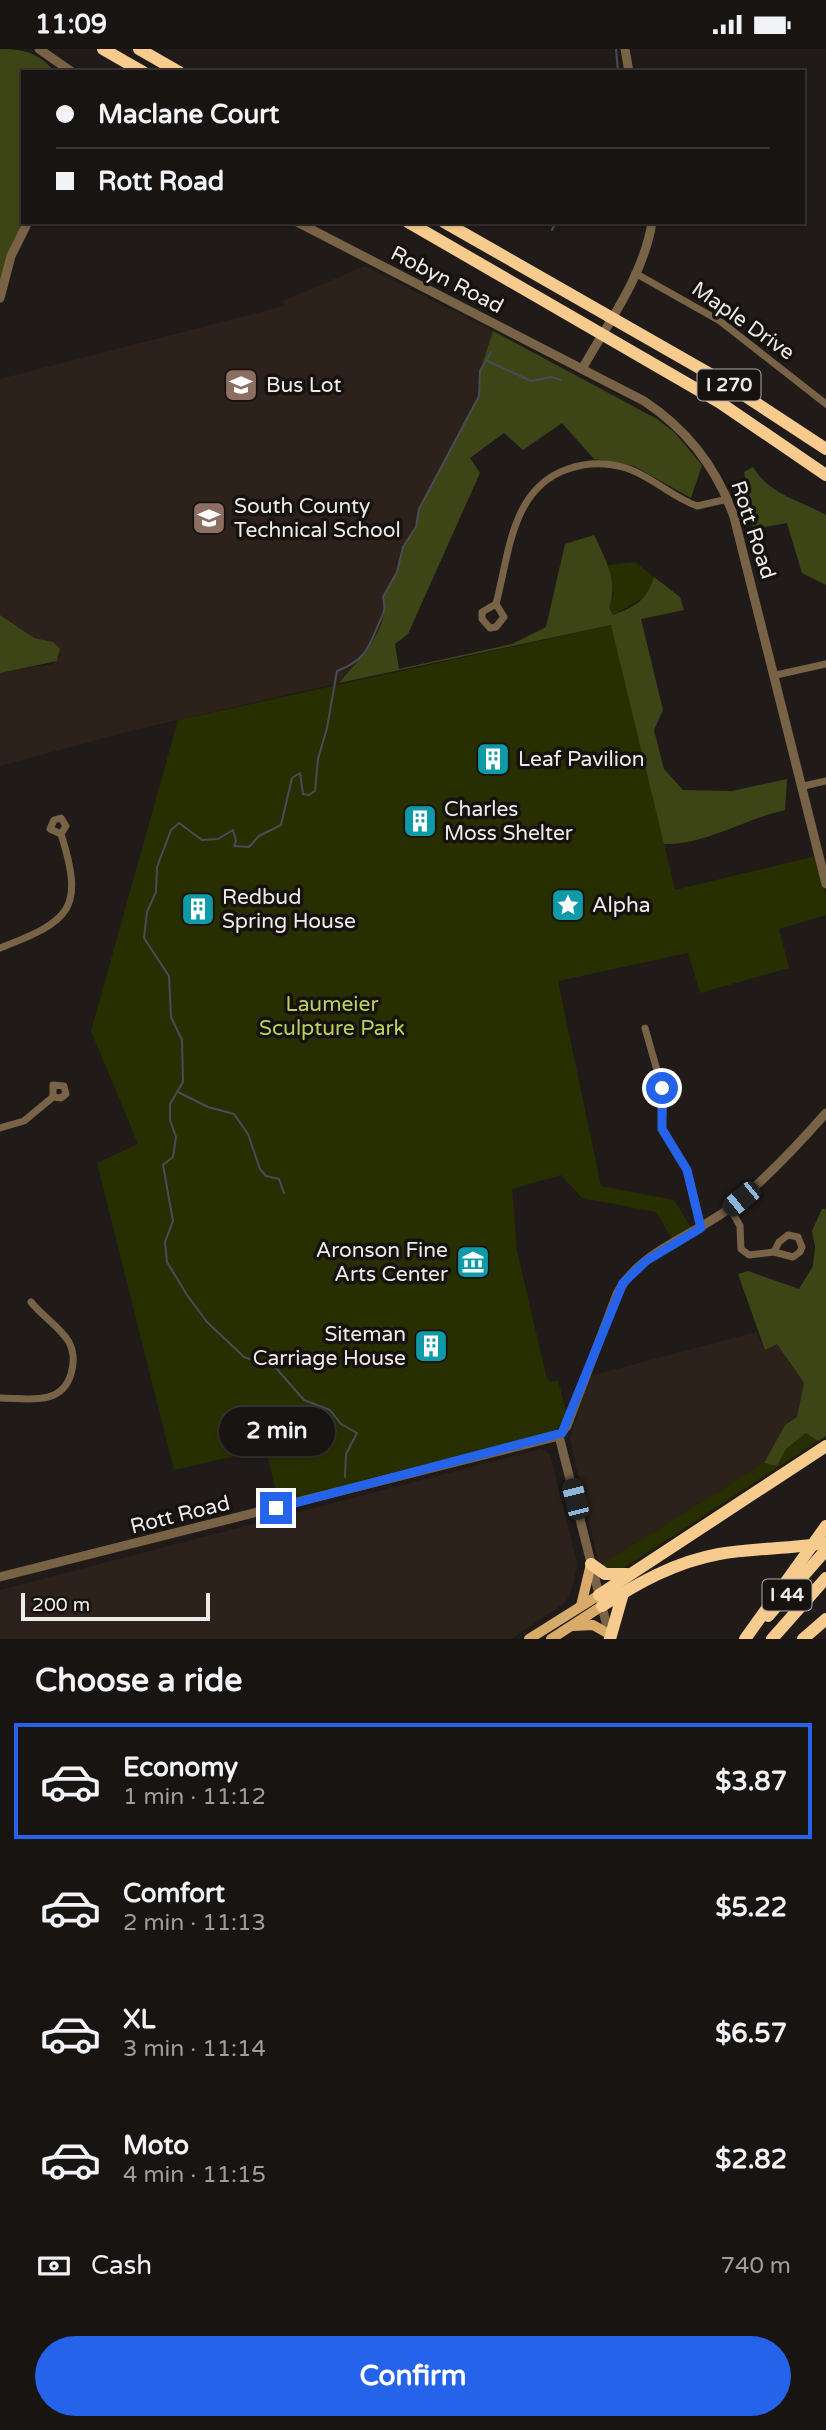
<!DOCTYPE html>
<meta charset="utf-8">
<style>
:root{--surface:#181412;--page:#252120;--text:#f1f3f6;--muted:#9f9e9f;--line:#363332;--accent:#2563eb}
body{margin:0;font-family:"Varela Round",sans-serif;background:var(--page);color:var(--text);height:100vh;display:flex;flex-direction:column;font-size:26px;white-space:nowrap}
*{box-sizing:border-box;margin:0}
p{font-size:23px;color:var(--muted)}
.icon{flex:none;width:38px;height:38px;fill:none;stroke:currentColor;stroke-width:2;stroke-linecap:round;stroke-linejoin:round}
.map{position:relative;height:1590px;overflow:hidden}
.sheet{display:flex;flex-direction:column;background:var(--surface);flex:1}
.sheet>*{flex:none}
.top-card{position:absolute;left:21px;top:21px;width:784px;height:154px;border-radius:0px;box-shadow:0 2px 5px #0004,0 0 0 2px var(--line);display:grid;align-content:center;height:154px;padding:0 35px;background:var(--surface)}
.scale{position:absolute;left:21px;bottom:18px;width:189px;box-sizing:border-box;padding-left:7px;border:4px solid #eeebe8;border-top:0;font-size:19px;line-height:24px;white-space:nowrap;color:#eeebe8;-webkit-text-stroke:5px #16120f;paint-order:stroke}
.end{position:absolute;width:32px;height:32px;margin:-16px;border:9px solid #2563eb;background:#fff;box-shadow:0 0 0 4px #fff}
.from{border-radius:50%}
.bubble{position:absolute;height:49px;border-radius:24px;background:var(--surface);box-shadow:0 2px 5px #0004,0 0 0 2px var(--line);font-size:23px;font-weight:700;line-height:49px;text-align:center}
.car{position:absolute;width:21px;height:42px;margin:-21px -10px;border-radius:9px;box-shadow:0 0 5px 2px #0007;background:linear-gradient(#222 24%,#8ab4d8 0 40%,#222 0 76%,#8ab4d8 0 86%,#222 0)}
.top-card b{display:flex;align-items:center;gap:24px;height:66px;font-size:26px}
.top-card b+b{border-top:2px solid var(--line)}
.top-card i{width:18px;height:18px;background:var(--text)}
ul{padding:0;list-style:none}
li{display:flex;align-items:center;gap:21px;height:116px;margin:0 14px 10px;padding:0 21px;border:4px solid transparent;border-radius:0px}
li div{flex:1}
li b{display:block;font-size:26px}
li em{font-style:normal;font-weight:700}
li.current{border-color:var(--accent)}
li>.icon{width:63px;height:63px;stroke-width:1.5}
h2{padding:0 35px;font-size:32px;line-height:84px}
.pay{display:flex;align-items:center;gap:18px;height:77px;padding:0 35px;font-size:26px}
.pay p{margin-inline-start:auto}
.action{display:flex;gap:14px;margin-top:auto;padding:14px 35px}
.action a{flex:1;height:80px;border-radius:42px;background:var(--accent);color:#fff;font-size:28px;font-weight:700;line-height:80px;text-align:center}
.status{display:flex;justify-content:space-between;align-items:center;height:49px;padding:0 35px;background:var(--surface);direction:ltr}
.status svg{height:19px;fill:currentColor}
.map>svg:first-child{display:block}
.built{fill:#2c221b}
.green{fill:#272f01}
.forest{fill:#3d4517}
.lines{fill:none;stroke-linecap:round;stroke-linejoin:round}
.stream{stroke:#474c56;stroke-width:2}
.minor{stroke:#796346;stroke-width:7}
.tertiary{stroke:#796346;stroke-width:9}
.primary{stroke:#d9ab6b;stroke-width:10}
.motorway{stroke:#f7cb8e;stroke-width:12}
.route{stroke:#2563eb;stroke-width:9}
.labels{text-anchor:middle;dominant-baseline:central;stroke-width:7;stroke-linejoin:round;paint-order:stroke}
.shield{fill:#16120f;stroke:#adaaa7;stroke-width:2}
.shield-label{font-size:19px;font-weight:bold;fill:#eeebe8}
.street-label{font-size:21px;fill:#eeebe8;stroke:#16120f}
.poi-label{font-size:21px;fill:#eeebe8;stroke:#16120f;text-anchor:start}
.park-label{font-size:21px;fill:#bad15c;stroke:#16120f}
</style>
<div class="status"><b>11:09</b><svg viewBox="0 0 49 12"><path d="M0 12V9h3v3zM5 12V6h3v6zM10 12V3h3v9zM15 12V0h3v12zM26 1h20v11H26zM47 4h2v5h-2z"/></svg></div>
<div class="map">
<svg width="826" height="1590" viewBox="0 0 826 1590">
<rect width="100%" height="100%" fill="#201b18"/>
<g class="built">
<path d="M 365,217 L 493,282 L 480,322 L 479,347 L 419,460 L 416,478 L 403,498 L 397,523 L 383,548 L 386,560 L 377,588 L 339,634 L 134,681 L 0,717 L 0,624 L 53,615 L 60,607 L 60,600 L 53,593 L 33,589 L 0,566 L 0,330 L 284,257 L 283,252 Z"/>
<path d="M 756,1283 L 765,1301 L 777,1295 L 804,1334 L 797,1368 L 785,1376 L 764,1414 L 599,1517 L 570,1389 L 590,1327 Z"/>
<path d="M 541,1400 L 550,1405 L 577,1514 L 574,1533 L 566,1553 L 511,1590 L 0,1590 L 0,1541 Z"/>
</g>
<g class="green">
<path d="M 635,513 L 654,528 L 648,546 L 613,566 L 609,559 L 614,545 L 608,516 Z"/>
<path d="M 612,576 L 675,841 L 816,807 L 826,847 L 826,866 L 779,880 L 789,919 L 700,944 L 688,904 L 558,932 L 601,1137 L 674,1151 L 692,1180 L 673,1192 L 656,1163 L 582,1149 L 561,1126 L 512,1140 L 517,1202 L 546,1326 L 550,1333 L 558,1331 L 567,1366 L 554,1384 L 279,1456 L 266,1400 L 174,1421 L 97,1114 L 138,1095 L 91,982 L 178,671 Z"/>
<path d="M 806,1384 L 818,1392 L 619,1522 L 612,1523 L 599,1517 L 764,1414 L 777,1417 L 786,1400 Z"/>
</g>
<g class="forest">
<path d="M 0,0 C 24,0 39,4 54,22 L 60,23 L 23,23 L 23,173 L 28,173 L 0,249 Z"/>
<path d="M 493,282 L 657,370 L 674,383 L 702,416 L 691,449 L 634,417 L 594,410 L 562,374 L 523,401 L 504,384 L 470,409 L 480,424 L 408,585 L 395,595 L 399,620 L 512,595 L 546,578 L 565,495 L 594,486 C 605,509 619,533 609,559 L 613,566 C 636,557 646,552 654,528 L 680,548 L 684,561 L 641,570 L 663,661 L 654,681 L 664,720 L 683,741 L 732,742 L 787,730 L 785,761 C 745,770 705,796 664,795 L 611,576 L 339,634 C 359,610 391,580 383,548 L 397,523 L 403,498 L 416,478 L 419,460 L 479,347 L 480,322 Z"/>
<path d="M 753,418 C 770,446 799,451 826,466 L 826,536 L 802,524 L 787,474 L 753,480 L 744,423 Z"/>
<path d="M 0,566 L 34,589 L 53,593 L 60,600 L 57,612 L 0,624 Z"/>
<path d="M 822,1160 L 826,1160 L 826,1387 L 818,1392 L 806,1384 L 786,1400 L 777,1417 L 764,1414 L 785,1376 L 797,1368 L 804,1334 L 777,1295 L 765,1301 L 738,1225 L 748,1222 L 799,1240 L 813,1217 L 815,1198 L 812,1182 Z"/>
</g>
<g class="lines">
<g class="stream">
<path d="M 616,0 L 618,23"/>
<path d="M 552,181 L 556,173"/>
<path d="M 488,312 L 531,332 L 552,328 L 561,331"/>
<path d="M 178,1043 L 208,1058 L 234,1065 L 248,1085 L 260,1120 L 266,1127 L 279,1130 L 284,1144"/>
<path d="M 345,1428 L 346,1405 L 357,1384 L 341,1375 L 330,1361 L 304,1351 L 276,1319 L 244,1308 L 207,1273 L 187,1246 L 167,1213 L 165,1193 L 173,1172 L 163,1116 L 173,1108 L 176,1088 L 170,1071 L 170,1055 L 183,1033 L 182,991 L 171,968 L 169,927 L 144,889 L 147,863 L 156,843 L 157,818 L 171,781 L 179,774 L 202,791 L 218,790 L 233,781 L 236,792 L 234,797 L 249,798 L 259,787 L 281,776 L 292,729 L 300,724 L 303,745 L 309,746 L 315,742 L 318,710 L 327,679 L 337,622 C 364,612 369,599 379,574 C 384,563 386,560 383,548 L 397,523 L 403,498 L 416,478 L 419,460 L 479,347 L 480,322 L 491,303"/>
</g>
<g class="minor">
<path d="M 635,224 L 720,272 L 826,355"/>
<path d="M 496,555 L 482,563 L 482,570 L 490,579 L 496,578 L 504,568 L 496,555 C 509,506 511,439 568,420 C 587,413 606,413 626,419 C 651,427 672,448 697,457 L 728,450"/>
<path d="M 776,626 L 826,615"/>
<path d="M 804,737 L 826,732"/>
<path d="M 0,899 C 70,872 85,861 61,785 L 50,780 L 54,771 L 61,769 L 66,777 L 61,785"/>
<path d="M 645,979 L 664,1046 L 662,1080 L 687,1121 L 701,1179"/>
<path d="M 0,1079 L 24,1072 L 53,1048 L 61,1049 L 66,1045 L 64,1037 L 53,1036 L 53,1048"/>
<path d="M 730,1159 L 740,1177 L 741,1200 L 749,1206 L 774,1203 L 793,1208 L 800,1203 L 802,1198 L 798,1188 L 788,1186 L 779,1193 L 774,1203"/>
<path d="M 0,1349 C 27,1349 61,1358 71,1325 C 74,1315 74,1303 69,1293 C 60,1278 42,1267 31,1253"/>
</g>
<g class="tertiary">
<path d="M 39,0 L 72,23"/>
<path d="M 625,0 L 629,23"/>
<path d="M 297,173 L 644,352 C 688,381 717,419 734,468 L 826,835"/>
<path d="M 0,249 L 11,207 L 28,173"/>
<path d="M 582,320 C 608,274 644,226 652,173"/>
<path d="M 559,1387 L 610,1589"/>
<path d="M 0,1528 L 559,1387 L 567,1377 L 617,1245 C 639,1202 694,1187 731,1158 C 765,1131 797,1097 826,1064"/>
</g>
<g class="primary">
<path d="M 581,1557 L 591,1515"/>
<path d="M 573,1577 L 593,1576 L 609,1585"/>
<path d="M 529,1590 L 599,1546"/>
<path d="M 551,1590 L 602,1557"/>
</g>
<g class="motorway">
<path d="M 103,0 L 143,23"/>
<path d="M 139,0 L 179,23"/>
<path d="M 408,173 L 719,353 L 826,426"/>
<path d="M 444,173 L 724,333 L 826,400"/>
<path d="M 591,1515 L 605,1525 L 627,1525"/>
<path d="M 599,1546 L 826,1397"/>
<path d="M 602,1557 C 638,1534 675,1513 719,1505 C 754,1499 790,1500 826,1494"/>
<path d="M 768,1567 L 826,1501"/>
<path d="M 610,1590 L 623,1544"/>
<path d="M 745,1590 L 826,1477"/>
<path d="M 772,1590 L 826,1529"/>
<path d="M 803,1590 L 826,1570"/>
</g>
</g>
<g class="lines">
<path class="route" d="M 276,1459 L 562,1384 L 623,1234 L 646,1212 L 701,1179 L 687,1121 L 662,1080 L 662,1039"/>
</g>
<defs>
<g id="school-square" transform="scale(1.75)"><rect x="-9" y="-9" width="18" height="18" rx="4" fill="#8d6e63" stroke="#16120f"/><path d="M0-5L7-2L0 1L-7-2ZM-4 1L0 2.5L4 1V4Q0 6-4 4Z" fill="#fff"/></g>
<g id="building-square" transform="scale(1.75)"><rect x="-9" y="-9" width="18" height="18" rx="4" fill="#0f9aa8" stroke="#16120f"/><path d="M-4-6H4V6H1V3H-1V6H-4ZM-2.5-4.3h1.7v1.8h-1.7ZM.8-4.3h1.7v1.8H.8ZM-2.5-1h1.7V.8h-1.7ZM.8-1h1.7V.8H.8Z" fill="#fff"/></g>
<g id="sight-square" transform="scale(1.75)"><rect x="-9" y="-9" width="18" height="18" rx="4" fill="#0f9aa8" stroke="#16120f"/><path d="M0-6L1.8-2.2L6-1.7L2.9 1.2L3.7 5.4L0 3.3L-3.7 5.4L-2.9 1.2L-6-1.7L-1.8-2.2Z" fill="#fff"/></g>
<g id="museum-square" transform="scale(1.75)"><rect x="-9" y="-9" width="18" height="18" rx="4" fill="#0f9aa8" stroke="#16120f"/><path d="M0-6L6-3V-2H-6V-3ZM-5-1h2V3h-2ZM-1-1h2V3h-2ZM3-1h2V3H3ZM-6 4H6V6H-6Z" fill="#fff"/></g>
</defs>
<g fill-rule="evenodd">
<use href="#school-square" x="241" y="336"/>
<use href="#school-square" x="209" y="469"/>
<use href="#building-square" x="493" y="710"/>
<use href="#building-square" x="420" y="772"/>
<use href="#sight-square" x="568" y="856"/>
<use href="#building-square" x="198" y="860"/>
<use href="#museum-square" x="473" y="1213"/>
<use href="#building-square" x="431" y="1297"/>
</g>
<g class="labels">
<g class="shield">
<rect x="697.5" y="320.5" width="63" height="31" rx="5"/>
<rect x="762.5" y="1530.5" width="49" height="31" rx="5"/>
</g>
<g class="shield-label">
<text x="729" y="336">I 270</text>
<text x="787" y="1546">I 44</text>
</g>
<g class="street-label">
<text transform="translate(447 231) rotate(27)">Robyn Road</text>
<text transform="translate(743 272) rotate(35)">Maple Drive</text>
<text transform="translate(753 481) rotate(72)">Rott Road</text>
<text transform="translate(180 1466) rotate(-14)">Rott Road</text>
</g>
<g class="poi-label">
<text x="266" y="336">Bus Lot</text>
<text x="234" y="457">South County<tspan x="234" dy="24">Technical School</tspan></text>
<text x="518" y="710">Leaf Pavilion</text>
<text x="444" y="760">Charles<tspan x="444" dy="24">Moss Shelter</tspan></text>
<text x="222" y="848">Redbud<tspan x="222" dy="24">Spring House</tspan></text>
<text x="592" y="856">Alpha</text>
<text x="448" y="1201" text-anchor="end">Aronson Fine<tspan x="448" dy="24">Arts Center</tspan></text>
<text x="406" y="1285" text-anchor="end">Siteman<tspan x="406" dy="24">Carriage House</tspan></text>
</g>
<g class="park-label">
<text x="332" y="955">Laumeier<tspan x="332" dy="24">Sculpture Park</tspan></text>
</g>
</g>
</svg>
<div class="scale">200 m</div>
<i class="end from" style="left:662px;top:1039px"></i>
<i class="end" style="left:276px;top:1459px"></i>
<div class="bubble" style="left:219px;top:1358px;width:116px">2 min</div>
<i class="car" style="left:741px;top:1150px;rotate:231deg"></i>
<i class="car" style="left:575px;top:1450px;rotate:346deg"></i>
<div class="top-card">
<b><i class="from"></i>Maclane Court</b>
<b><i></i>Rott Road</b>
</div>
</div>
<section class="sheet">
<h2>Choose a ride</h2>
<ul>
<li class="current"><svg class="icon" aria-label="car" viewBox="0 0 24 24"><path d="M5 17H2v-5l4-1 3-4h7l3 4 3 1v5h-3M9 17h6M6 11h13"/><circle cx="7" cy="17" r="2"/><circle cx="17" cy="17" r="2"/></svg><div><b>Economy</b><p>1 min · 11:12</p></div><em>$3.87</em></li>
<li><svg class="icon" aria-label="car" viewBox="0 0 24 24"><path d="M5 17H2v-5l4-1 3-4h7l3 4 3 1v5h-3M9 17h6M6 11h13"/><circle cx="7" cy="17" r="2"/><circle cx="17" cy="17" r="2"/></svg><div><b>Comfort</b><p>2 min · 11:13</p></div><em>$5.22</em></li>
<li><svg class="icon" aria-label="car" viewBox="0 0 24 24"><path d="M5 17H2v-5l4-1 3-4h7l3 4 3 1v5h-3M9 17h6M6 11h13"/><circle cx="7" cy="17" r="2"/><circle cx="17" cy="17" r="2"/></svg><div><b>XL</b><p>3 min · 11:14</p></div><em>$6.57</em></li>
<li><svg class="icon" aria-label="car" viewBox="0 0 24 24"><path d="M5 17H2v-5l4-1 3-4h7l3 4 3 1v5h-3M9 17h6M6 11h13"/><circle cx="7" cy="17" r="2"/><circle cx="17" cy="17" r="2"/></svg><div><b>Moto</b><p>4 min · 11:15</p></div><em>$2.82</em></li>
</ul>
<div class="pay"><svg class="icon" aria-label="cash" viewBox="0 0 24 24"><path d="M3 7h18v10H3z"/><circle cx="12" cy="12" r="2"/></svg>Cash<p>740 m</p></div>
<div class="action"><a>Confirm</a></div>
</section>
